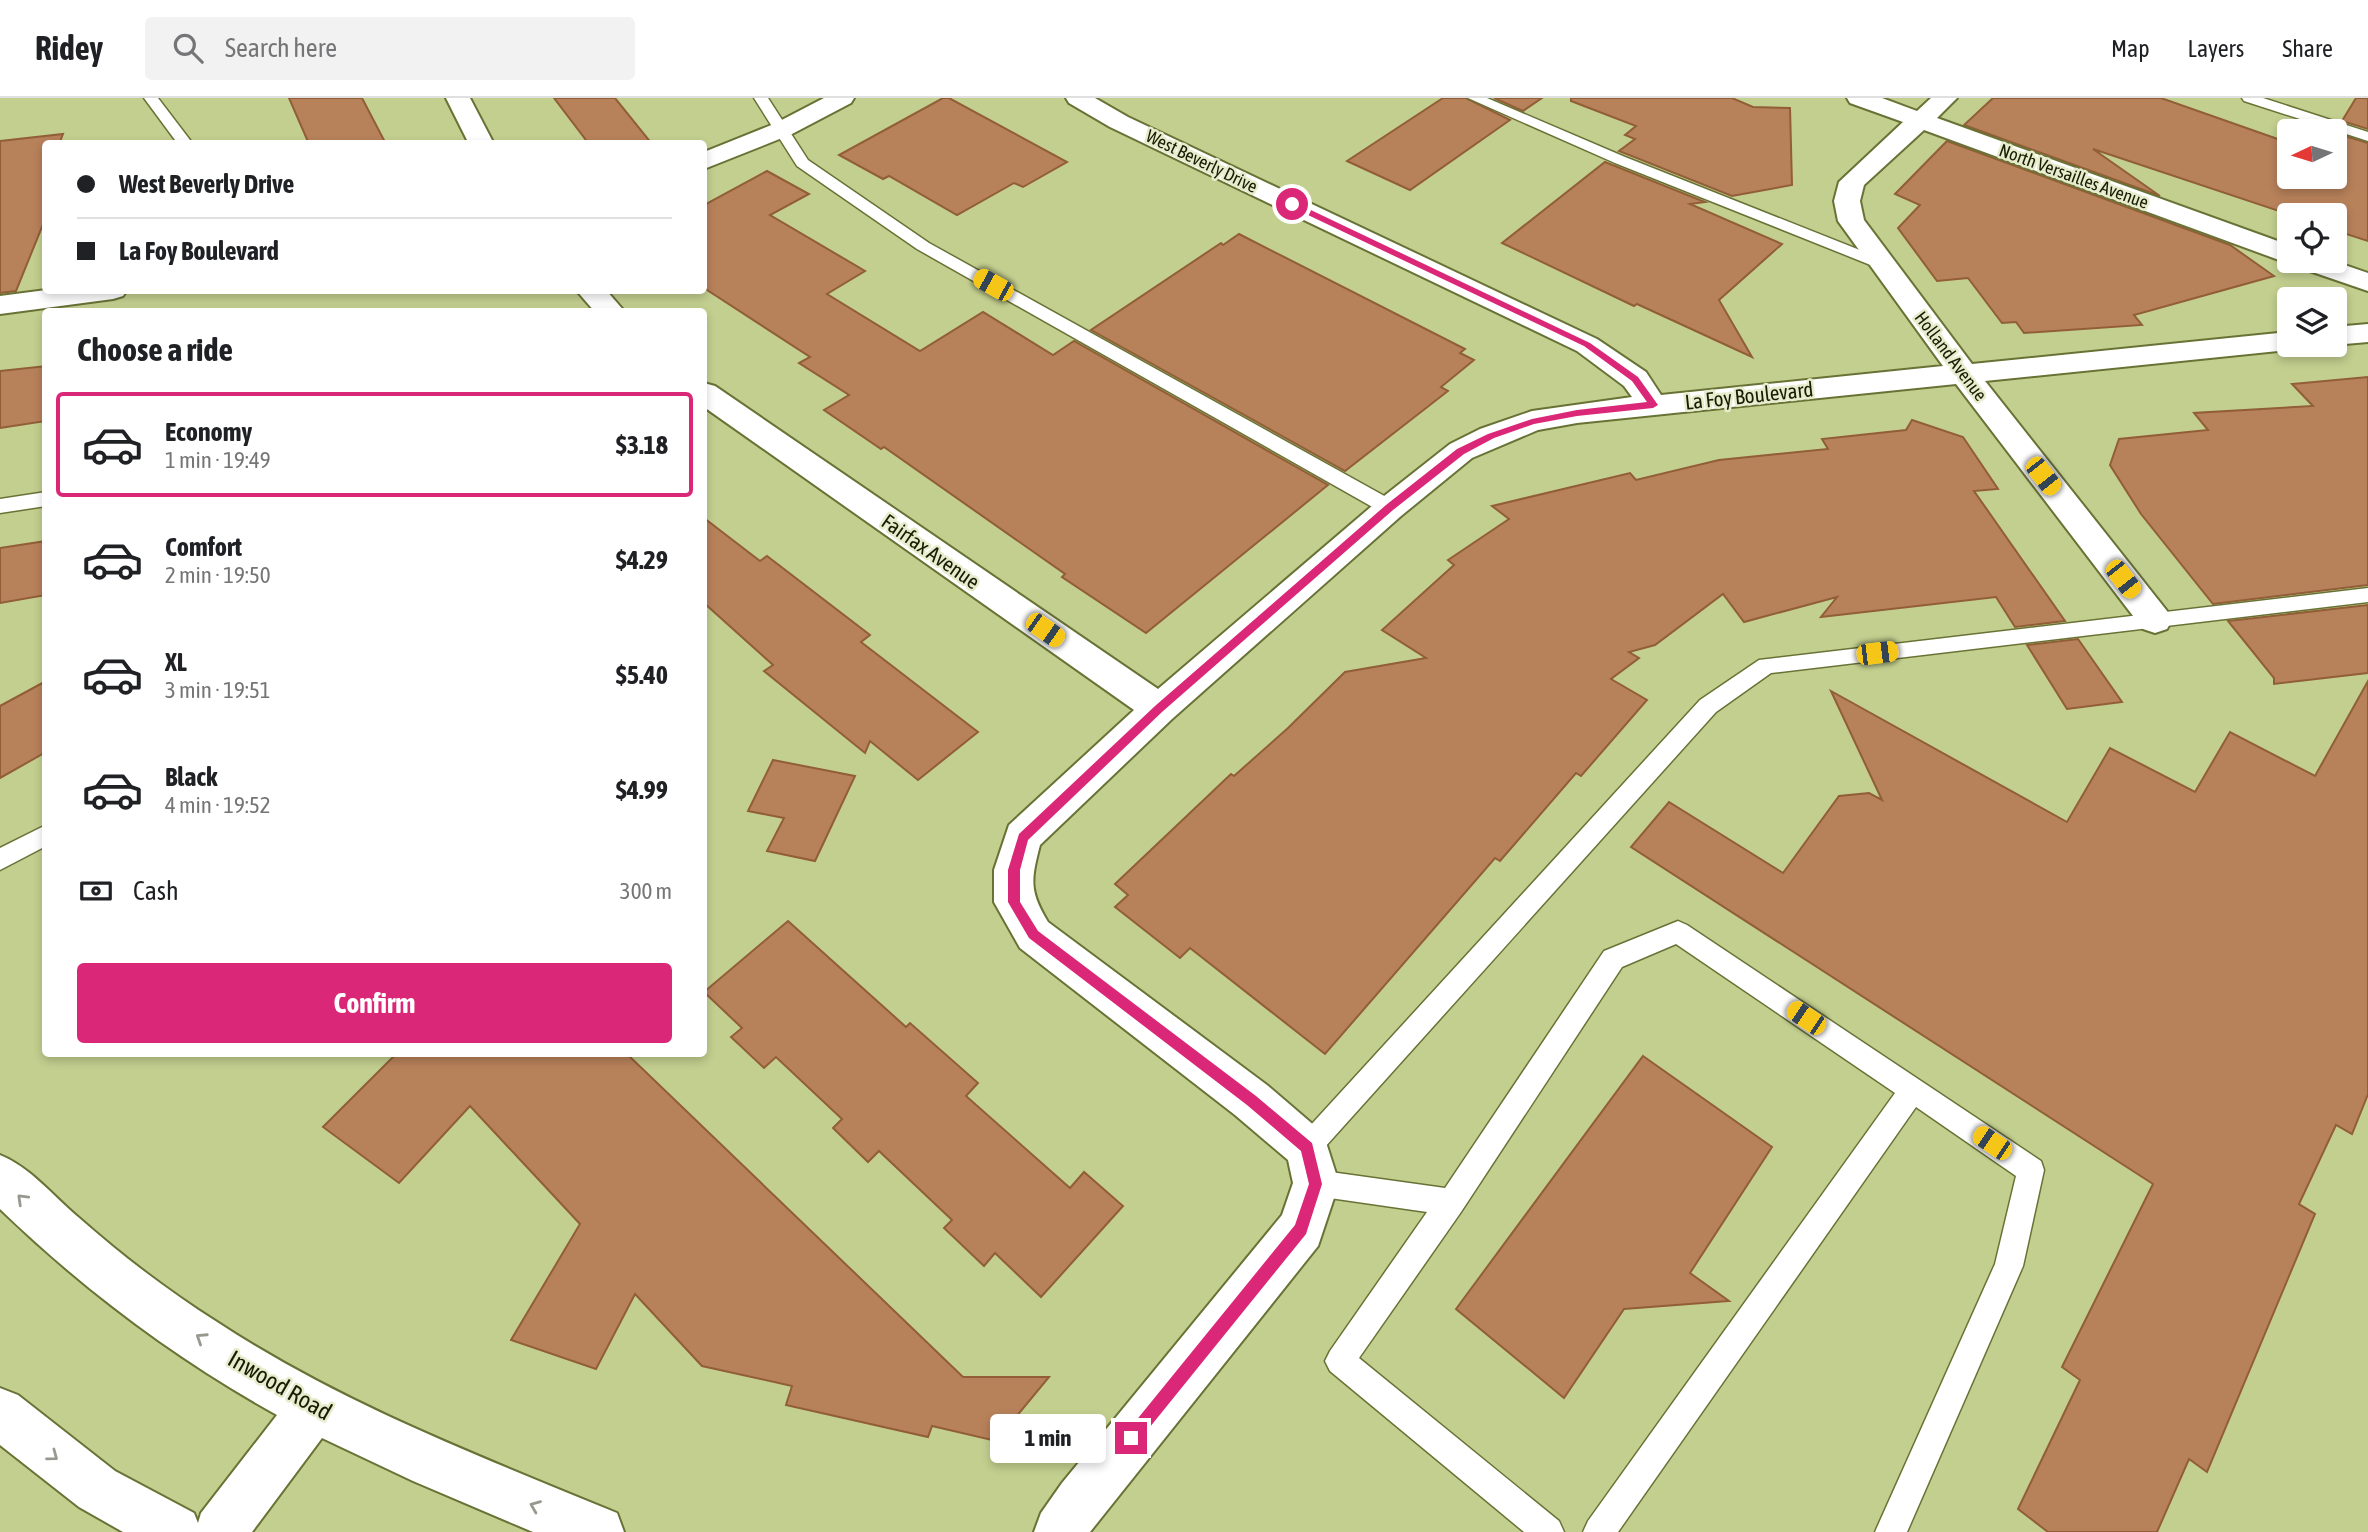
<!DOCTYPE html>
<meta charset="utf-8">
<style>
:root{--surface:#fff;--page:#f2f2f2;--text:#202124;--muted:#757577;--line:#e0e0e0;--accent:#db2777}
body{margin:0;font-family:"Asap Condensed",sans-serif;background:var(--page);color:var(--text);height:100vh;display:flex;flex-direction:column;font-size:26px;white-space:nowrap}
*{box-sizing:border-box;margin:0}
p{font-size:23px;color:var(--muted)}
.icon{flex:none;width:38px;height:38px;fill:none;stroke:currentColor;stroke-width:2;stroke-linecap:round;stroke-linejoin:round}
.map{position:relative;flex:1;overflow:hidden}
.side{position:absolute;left:42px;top:210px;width:665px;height:749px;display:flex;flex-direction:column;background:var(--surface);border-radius:7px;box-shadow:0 4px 10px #0003}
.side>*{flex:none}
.banner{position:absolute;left:42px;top:42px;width:665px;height:154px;border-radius:7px;box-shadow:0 4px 10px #0003;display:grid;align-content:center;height:154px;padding:0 35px;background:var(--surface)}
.needle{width:46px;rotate:266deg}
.tools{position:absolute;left:2277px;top:21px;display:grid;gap:14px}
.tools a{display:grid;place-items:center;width:70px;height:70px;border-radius:7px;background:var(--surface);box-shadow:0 4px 10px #0003;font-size:35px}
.end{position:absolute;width:32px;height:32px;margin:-16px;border:9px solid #db2777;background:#fff;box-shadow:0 0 0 4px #fff}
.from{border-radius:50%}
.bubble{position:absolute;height:49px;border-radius:7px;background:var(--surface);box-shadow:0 4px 10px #0003;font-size:23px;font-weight:700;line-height:49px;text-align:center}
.car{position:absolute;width:21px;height:42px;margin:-21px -10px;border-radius:9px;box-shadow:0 0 5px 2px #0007;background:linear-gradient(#f5c518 24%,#345 0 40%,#f5c518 0 76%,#345 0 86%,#f5c518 0)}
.banner b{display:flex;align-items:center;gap:24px;height:66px;font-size:26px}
.banner b+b{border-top:2px solid var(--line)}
.banner i{width:18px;height:18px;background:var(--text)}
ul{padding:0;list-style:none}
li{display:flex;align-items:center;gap:21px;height:105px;margin:0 14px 10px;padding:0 21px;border:4px solid transparent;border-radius:7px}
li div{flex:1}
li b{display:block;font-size:26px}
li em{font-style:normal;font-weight:700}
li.on{border-color:var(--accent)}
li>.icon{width:63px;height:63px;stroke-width:1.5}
h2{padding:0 35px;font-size:32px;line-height:84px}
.pay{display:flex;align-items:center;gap:18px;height:77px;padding:0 35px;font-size:26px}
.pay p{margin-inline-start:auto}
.button{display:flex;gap:14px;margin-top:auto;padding:14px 35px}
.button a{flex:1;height:80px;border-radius:7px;background:var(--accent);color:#fff;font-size:28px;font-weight:700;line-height:80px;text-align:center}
header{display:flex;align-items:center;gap:42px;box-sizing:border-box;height:98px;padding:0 35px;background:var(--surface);border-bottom:2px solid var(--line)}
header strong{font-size:33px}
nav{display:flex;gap:38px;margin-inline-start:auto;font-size:24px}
.search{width:490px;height:63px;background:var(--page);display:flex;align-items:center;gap:18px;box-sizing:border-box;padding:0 24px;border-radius:7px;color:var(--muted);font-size:26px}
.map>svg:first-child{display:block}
.building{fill:#b7815a;stroke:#915e37;stroke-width:2}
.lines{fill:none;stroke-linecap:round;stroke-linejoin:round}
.lane-casing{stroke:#697235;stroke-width:3}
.street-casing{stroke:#697235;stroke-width:4}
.secondary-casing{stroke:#697235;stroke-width:4}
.lane{fill:#fff;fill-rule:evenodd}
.street{fill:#fff;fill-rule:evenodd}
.secondary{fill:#fff;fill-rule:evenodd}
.oneway{stroke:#97998e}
.route{fill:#db2777}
.labels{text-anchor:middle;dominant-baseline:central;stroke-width:5;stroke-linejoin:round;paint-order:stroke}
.far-street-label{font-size:18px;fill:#181c03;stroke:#e6eccc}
.street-label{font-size:21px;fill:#181c03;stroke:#e6eccc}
.near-street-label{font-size:24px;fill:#181c03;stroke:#e6eccc}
</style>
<header>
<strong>Ridey</strong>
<div class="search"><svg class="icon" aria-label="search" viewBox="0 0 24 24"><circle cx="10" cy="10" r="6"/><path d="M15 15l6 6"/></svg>Search here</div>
<nav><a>Map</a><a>Layers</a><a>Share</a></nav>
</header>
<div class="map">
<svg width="2368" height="1434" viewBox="0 0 2368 1434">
<rect width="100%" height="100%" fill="#c3cf8f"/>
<g class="building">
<path d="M 289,0 L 362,0 L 386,46 L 309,46 Z"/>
<path d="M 554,0 L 615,0 L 652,46 L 589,46 Z"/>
<path d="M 943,0 L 949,0 L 1067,64 L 1023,89 L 1014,85 L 957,117 L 889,78 L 883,81 L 839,57 Z"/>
<path d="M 1443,0 L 1466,0 L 1510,22 L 1410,92 L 1347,63 Z"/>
<path d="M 1494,0 L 1542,0 L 1523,13 Z"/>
<path d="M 1571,0 L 1732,0 L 1753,9 L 1790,10 L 1792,87 L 1732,98 L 1619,53 L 1635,41 L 1625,37 L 1636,28 L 1571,3 Z"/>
<path d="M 1993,0 L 2161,0 L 2289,45 L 2289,79 L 2334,79 L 2335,35 L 2368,45 L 2368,143 L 2334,132 L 2334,117 L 2291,117 L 2093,51 L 2160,98 L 1964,27 Z"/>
<path d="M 2356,0 L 2368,0 L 2368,31 L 2342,23 Z"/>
<path d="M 63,36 L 59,46 L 46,46 L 46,119 L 16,193 L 0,195 L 0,43 Z"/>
<path d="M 1947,43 L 2230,147 L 2274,178 L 2134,217 L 2142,227 L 2024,235 L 2016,224 L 2002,225 L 1968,180 L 1937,183 L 1898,130 L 1920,107 L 1895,96 Z"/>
<path d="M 1605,64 L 1705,104 L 1690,106 L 1782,146 L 1719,202 L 1752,259 L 1637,206 L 1634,208 L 1502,145 Z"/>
<path d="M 767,73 L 809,96 L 770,117 L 865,173 L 827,196 L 920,253 L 983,214 L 1053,257 L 1074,243 L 1328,387 L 1146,535 L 1062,479 L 1065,476 L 884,349 L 881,351 L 824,312 L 849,297 L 799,265 L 810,259 L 704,190 L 704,107 Z"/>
<path d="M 1239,136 L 1465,251 L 1460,255 L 1474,262 L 1441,289 L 1448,293 L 1345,373 L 1091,232 L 1221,145 L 1223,147 Z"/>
<path d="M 46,268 L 46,323 L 0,330 L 0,273 Z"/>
<path d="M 2368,279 L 2368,487 L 2213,506 L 2141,416 L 2110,367 L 2119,341 L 2208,332 L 2194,315 L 2313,308 L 2292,286 Z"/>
<path d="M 1912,322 L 1963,339 L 1998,391 L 1974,393 L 2065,523 L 2015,529 L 1996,499 L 1821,519 L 1837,499 L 1744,524 L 1723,496 L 1655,547 L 1629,554 L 1639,560 L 1611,581 L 1647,602 L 1581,678 L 1576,675 L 1500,763 L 1495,760 L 1325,956 L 1190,850 L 1180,860 L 1115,809 L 1128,797 L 1115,786 L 1231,676 L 1234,678 L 1288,630 L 1345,574 L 1426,560 L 1382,532 L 1454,467 L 1448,462 L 1509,421 L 1492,408 L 1630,375 L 1636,382 L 1719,362 L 1828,351 L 1822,341 L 1906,332 Z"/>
<path d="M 704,420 L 760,463 L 767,458 L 870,537 L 861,544 L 978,634 L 918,682 L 870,643 L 865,655 L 764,573 L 773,567 L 704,505 Z"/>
<path d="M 46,443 L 46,497 L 0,505 L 0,450 Z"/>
<path d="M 2368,507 L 2368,575 L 2274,586 L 2274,580 L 2228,523 Z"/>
<path d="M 2078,541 L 2122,604 L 2067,611 L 2027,547 Z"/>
<path d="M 46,583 L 46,654 L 0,680 L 0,608 Z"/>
<path d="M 2368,583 L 2368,996 L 2352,1036 L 2336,1027 L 2299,1106 L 2315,1116 L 2207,1374 L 2189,1361 L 2157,1434 L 2048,1434 L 2018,1411 L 2080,1282 L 2062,1269 L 2153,1086 L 1631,749 L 1669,704 L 1783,775 L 1839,698 L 1869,695 L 1882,702 L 1831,593 L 2067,724 L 2110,650 L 2195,694 L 2230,634 L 2315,678 Z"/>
<path d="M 773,662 L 855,678 L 815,763 L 767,753 L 784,720 L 748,713 Z"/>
<path d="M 788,823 L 906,929 L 910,925 L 978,985 L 966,998 L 1070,1090 L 1084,1074 L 1123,1108 L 1041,1199 L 995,1155 L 984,1168 L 944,1130 L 952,1122 L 879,1053 L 868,1064 L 833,1030 L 842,1021 L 776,959 L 764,970 L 731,939 L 742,930 L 704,894 Z"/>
<path d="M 396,956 L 627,956 L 963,1279 L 1049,1279 L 996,1343 L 932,1328 L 928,1339 L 786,1307 L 792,1288 L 702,1268 L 635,1196 L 596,1271 L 511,1242 L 580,1126 L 470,1008 L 399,1085 L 323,1029 Z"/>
<path d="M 1643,958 L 1772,1049 L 1690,1175 L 1729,1203 L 1624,1211 L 1564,1300 L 1456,1211 Z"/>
</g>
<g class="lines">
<g class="lane-casing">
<g id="lane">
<path d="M 144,0 L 158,0 L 193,46 L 178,46 Z"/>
<path d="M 754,0 L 768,0 L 808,62 L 929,145 L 1397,405 L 1400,410 L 1397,415 L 1383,415 L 917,151 L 797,68 Z"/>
<path d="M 1468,0 L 1487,0 L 1625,59 L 1890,164 L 1892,167 L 1890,170 L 1878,170 L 1615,65 Z"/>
<path d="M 2242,0 L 2263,0 L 2368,34 L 2368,43 L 2244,3 Z"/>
<path d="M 46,394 L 46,408 L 0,415 L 0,401 Z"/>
<path d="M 2368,490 L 2368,504 L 1771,575 L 1716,614 L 1316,1059 L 1307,1063 L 1298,1059 L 1294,1050 L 1298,1041 L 1700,602 L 1759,562 Z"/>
<path d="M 46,727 L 46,748 L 0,772 L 0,750 Z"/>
<path d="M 1678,823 L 1687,827 L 2041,1063 L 2044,1072 L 2023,1168 L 1907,1434 L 1875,1434 L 1995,1166 L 2016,1078 L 1916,1009 L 1618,1434 L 1583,1434 L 1588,1423 L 1895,995 L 1676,846 L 1622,869 L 1461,1114 L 1359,1260 L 1559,1423 L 1564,1434 L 1524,1434 L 1330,1273 L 1325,1263 L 1330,1253 L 1427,1114 L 1316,1098 L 1306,1094 L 1302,1085 L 1306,1076 L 1316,1072 L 1445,1090 L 1604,853 Z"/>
</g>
</g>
<g class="street-casing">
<g id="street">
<path d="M 446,0 L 470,0 L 494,46 L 469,46 Z"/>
<path d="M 824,0 L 854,0 L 851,5 L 792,36 L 704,71 L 704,54 L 774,26 Z"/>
<path d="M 1066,0 L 1095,0 L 1128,19 L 1597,241 L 1646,274 L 1661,297 L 1943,268 L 1838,123 L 1834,103 L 1839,84 L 1903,24 L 1850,5 L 1847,0 L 1882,0 L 1917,13 L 1931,0 L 1957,0 L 1937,20 L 2289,147 L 2289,163 L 2333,163 L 2368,175 L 2368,193 L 2298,169 L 2294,163 L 2279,162 L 1924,32 L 1864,87 L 1860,103 L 1864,122 L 1972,266 L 2289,234 L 2289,247 L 2301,247 L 2289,252 L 1985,283 L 2167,513 L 2172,522 L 2167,531 L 2155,535 L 2143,531 L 1956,286 L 1577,325 L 1538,332 L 1472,360 L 1401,418 L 1172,621 L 1040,747 C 1031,782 1029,793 1048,824 L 1267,987 L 1323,1035 L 1339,1085 L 1318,1148 L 1090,1434 L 1034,1434 L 1041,1415 L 1062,1385 L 1282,1117 L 1293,1085 L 1288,1062 L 1235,1017 L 1020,850 L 994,804 L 994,772 L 1009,727 L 1134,612 L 704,309 L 704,285 L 715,288 L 1158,591 L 1379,402 L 1450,346 L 1480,331 L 1532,313 L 1632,299 L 1624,288 L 1577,253 L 1110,29 L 1069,5 Z"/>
<path d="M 46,192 L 127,192 L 123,198 L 113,201 L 0,216 L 0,198 Z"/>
<path d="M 576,192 L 606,192 L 625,214 L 595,214 Z"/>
<path d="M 2368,226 L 2368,244 L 2334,247 L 2333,247 L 2334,229 Z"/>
</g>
</g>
<g class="secondary-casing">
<path id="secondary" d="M 0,1057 C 30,1069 53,1098 78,1119 C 121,1157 168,1193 217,1224 C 342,1306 479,1358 617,1415 L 624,1434 L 533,1434 L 413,1383 L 322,1340 L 252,1434 L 123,1434 L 79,1409 L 0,1347 L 0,1290 L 18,1297 L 115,1373 L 194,1415 L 198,1425 L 201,1415 L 277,1317 C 176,1261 83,1191 0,1111 Z"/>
</g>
<use href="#lane" class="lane"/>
<use href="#street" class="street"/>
<use href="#secondary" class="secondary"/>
</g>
<defs><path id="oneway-chevron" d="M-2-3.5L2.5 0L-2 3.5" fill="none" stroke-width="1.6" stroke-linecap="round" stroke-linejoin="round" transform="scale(1.75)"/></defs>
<g class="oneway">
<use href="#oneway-chevron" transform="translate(22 1101) rotate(-136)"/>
<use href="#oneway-chevron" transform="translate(201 1240) rotate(-147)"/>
<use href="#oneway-chevron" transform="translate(53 1358) rotate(37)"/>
<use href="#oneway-chevron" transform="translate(535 1408) rotate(-158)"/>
</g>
<path class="route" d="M 1289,104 L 1294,104 L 1590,245 L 1638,279 L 1658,307 L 1653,310 L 1577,318 L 1534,326 L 1494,340 L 1464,356 L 1393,412 L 1162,614 L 1028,742 L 1020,772 L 1020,804 L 1038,833 L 1256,998 L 1312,1045 L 1322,1086 L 1306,1136 L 1137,1345 L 1131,1347 L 1126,1345 L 1124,1340 L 1126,1335 L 1295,1127 L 1309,1086 L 1301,1053 L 1247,1007 L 1029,840 L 1008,804 L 1008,772 L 1019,736 L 1155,608 L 1386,407 L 1457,351 L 1488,336 L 1532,321 L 1577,312 L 1647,304 L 1632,283 L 1584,248 L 1289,108 Z"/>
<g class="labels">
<g class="far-street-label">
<text transform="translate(1202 63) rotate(26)">West Beverly Drive</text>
<text transform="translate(2074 78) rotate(20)">North Versailles Avenue</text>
<text transform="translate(1951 258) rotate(53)">Holland Avenue</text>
</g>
<g class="street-label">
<text transform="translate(1749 297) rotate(-6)">La Foy Boulevard</text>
<text transform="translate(931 453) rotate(35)">Fairfax Avenue</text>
</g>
<g class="near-street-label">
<text transform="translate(280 1287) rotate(30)">Inwood Road</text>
</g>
</g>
</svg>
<div class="tools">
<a><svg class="needle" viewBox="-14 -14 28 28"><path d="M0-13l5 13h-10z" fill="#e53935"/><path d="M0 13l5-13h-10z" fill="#757577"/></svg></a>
<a><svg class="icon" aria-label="locate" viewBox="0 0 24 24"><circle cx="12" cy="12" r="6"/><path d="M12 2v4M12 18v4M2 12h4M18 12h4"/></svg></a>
<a><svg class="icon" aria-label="layers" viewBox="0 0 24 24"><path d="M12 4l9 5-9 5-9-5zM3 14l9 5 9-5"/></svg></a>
</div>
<i class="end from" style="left:1292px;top:106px"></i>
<i class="end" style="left:1131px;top:1340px"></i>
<div class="bubble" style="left:990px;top:1316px;width:116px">1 min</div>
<i class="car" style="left:993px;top:187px;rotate:299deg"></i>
<i class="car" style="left:2043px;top:378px;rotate:142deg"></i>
<i class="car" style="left:2123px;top:481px;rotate:142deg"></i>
<i class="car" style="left:1045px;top:532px;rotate:125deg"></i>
<i class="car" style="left:1877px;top:555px;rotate:83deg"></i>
<i class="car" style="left:1806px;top:920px;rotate:304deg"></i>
<i class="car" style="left:1992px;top:1045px;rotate:304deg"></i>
<div class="banner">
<b><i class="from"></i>West Beverly Drive</b>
<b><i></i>La Foy Boulevard</b>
</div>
<section class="side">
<h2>Choose a ride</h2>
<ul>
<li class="on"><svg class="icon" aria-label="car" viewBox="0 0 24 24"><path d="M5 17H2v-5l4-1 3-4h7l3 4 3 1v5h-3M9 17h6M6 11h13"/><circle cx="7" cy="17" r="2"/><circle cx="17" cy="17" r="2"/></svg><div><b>Economy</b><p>1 min · 19:49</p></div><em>$3.18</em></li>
<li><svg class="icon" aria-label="car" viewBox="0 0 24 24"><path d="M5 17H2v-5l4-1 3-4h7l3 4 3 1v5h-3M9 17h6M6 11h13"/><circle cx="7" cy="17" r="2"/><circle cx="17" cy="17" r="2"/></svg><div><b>Comfort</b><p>2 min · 19:50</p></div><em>$4.29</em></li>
<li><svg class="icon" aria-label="car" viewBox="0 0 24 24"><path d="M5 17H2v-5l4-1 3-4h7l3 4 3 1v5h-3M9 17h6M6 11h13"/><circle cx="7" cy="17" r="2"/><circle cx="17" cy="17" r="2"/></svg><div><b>XL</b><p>3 min · 19:51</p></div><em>$5.40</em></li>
<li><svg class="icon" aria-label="car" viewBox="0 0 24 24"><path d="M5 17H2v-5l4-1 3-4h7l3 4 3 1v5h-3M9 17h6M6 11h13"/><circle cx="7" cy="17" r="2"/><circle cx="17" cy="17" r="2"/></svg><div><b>Black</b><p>4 min · 19:52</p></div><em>$4.99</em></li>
</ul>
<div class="pay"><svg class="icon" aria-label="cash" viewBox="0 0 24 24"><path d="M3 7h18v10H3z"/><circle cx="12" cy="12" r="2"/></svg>Cash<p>300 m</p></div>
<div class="button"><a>Confirm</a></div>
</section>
</div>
